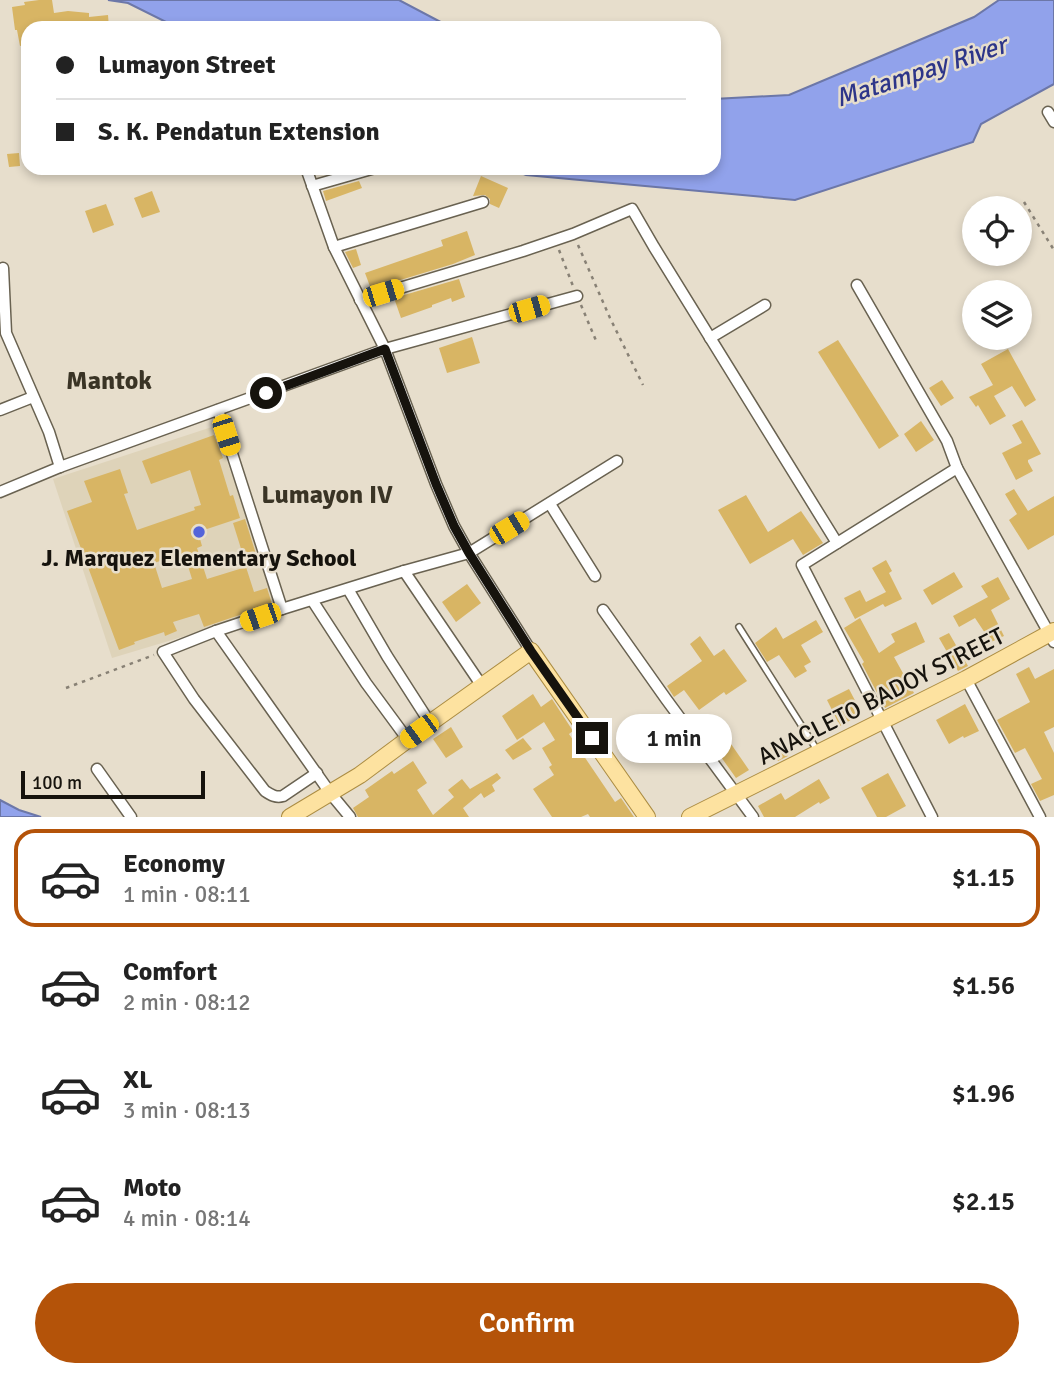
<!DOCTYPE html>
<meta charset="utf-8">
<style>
:root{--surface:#fff;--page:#f6f6f6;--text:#222;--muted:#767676;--line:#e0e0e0;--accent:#b45309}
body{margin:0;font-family:Signika,sans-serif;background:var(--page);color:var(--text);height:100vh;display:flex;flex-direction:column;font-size:26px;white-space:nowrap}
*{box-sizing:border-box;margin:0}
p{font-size:23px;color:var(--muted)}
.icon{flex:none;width:38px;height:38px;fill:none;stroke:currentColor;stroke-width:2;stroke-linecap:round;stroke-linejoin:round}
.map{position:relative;height:817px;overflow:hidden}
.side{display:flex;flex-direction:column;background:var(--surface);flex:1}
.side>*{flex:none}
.guide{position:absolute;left:21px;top:21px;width:700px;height:154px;border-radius:21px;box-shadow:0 4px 10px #0003;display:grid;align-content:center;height:154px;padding:0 35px;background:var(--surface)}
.tools{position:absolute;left:962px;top:196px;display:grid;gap:14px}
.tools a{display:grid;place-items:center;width:70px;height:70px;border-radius:50%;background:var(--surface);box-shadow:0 4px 10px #0003;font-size:35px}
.scale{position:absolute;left:21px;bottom:18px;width:184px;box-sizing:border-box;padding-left:7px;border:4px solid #16130d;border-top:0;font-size:19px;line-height:24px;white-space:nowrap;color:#16130d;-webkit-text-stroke:5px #e7decc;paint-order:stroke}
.end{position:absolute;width:32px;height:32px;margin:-16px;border:9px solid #16130d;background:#fff;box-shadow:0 0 0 4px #fff}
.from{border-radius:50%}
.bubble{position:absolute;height:49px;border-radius:24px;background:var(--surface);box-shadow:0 4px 10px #0003;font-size:23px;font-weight:600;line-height:49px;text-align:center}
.car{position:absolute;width:21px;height:42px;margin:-21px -10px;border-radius:9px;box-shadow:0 0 5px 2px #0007;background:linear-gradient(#f5c518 24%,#345 0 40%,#f5c518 0 76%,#345 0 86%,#f5c518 0)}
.guide b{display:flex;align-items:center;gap:24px;height:66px;font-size:26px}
.guide b+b{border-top:2px solid var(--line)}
.guide i{width:18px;height:18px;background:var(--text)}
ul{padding:12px 0 0;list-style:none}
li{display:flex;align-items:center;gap:21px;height:98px;margin:0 14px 10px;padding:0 21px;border:4px solid transparent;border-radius:21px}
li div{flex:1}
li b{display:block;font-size:26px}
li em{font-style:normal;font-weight:600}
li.selected{border-color:var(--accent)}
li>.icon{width:63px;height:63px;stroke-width:1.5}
.button{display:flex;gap:14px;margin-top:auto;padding:14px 35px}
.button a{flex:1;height:80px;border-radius:42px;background:var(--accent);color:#fff;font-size:28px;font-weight:600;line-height:80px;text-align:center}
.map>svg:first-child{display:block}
.built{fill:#ded3b9}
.water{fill:#91a2eb;stroke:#6c77a8;stroke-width:2}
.building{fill:#d8b564;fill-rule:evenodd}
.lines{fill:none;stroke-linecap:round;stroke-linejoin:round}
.service-casing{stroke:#696251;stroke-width:8}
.minor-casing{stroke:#696251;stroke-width:13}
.primary-casing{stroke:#ac8d43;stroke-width:18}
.path{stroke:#888175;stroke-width:2.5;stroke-dasharray:3.5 5;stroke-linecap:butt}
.service{stroke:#fff;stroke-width:5}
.minor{stroke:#fff;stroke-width:10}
.primary{stroke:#fde2a0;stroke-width:16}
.route{stroke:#16130d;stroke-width:9}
.poi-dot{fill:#5464da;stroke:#e7decc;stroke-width:2.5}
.labels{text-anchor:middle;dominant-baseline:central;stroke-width:5;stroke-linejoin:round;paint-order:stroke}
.poi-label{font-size:24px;font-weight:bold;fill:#16130d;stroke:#e7decc}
.street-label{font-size:24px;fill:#16130d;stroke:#e7decc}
.water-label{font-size:26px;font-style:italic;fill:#2d3589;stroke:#e7decc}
.neighbourhood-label{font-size:26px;font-weight:bold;fill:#3a3425;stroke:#e7decc}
</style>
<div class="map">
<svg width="1054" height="817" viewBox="0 0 1054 817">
<rect width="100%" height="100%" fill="#e7decc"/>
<path class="built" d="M 215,426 L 278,608 L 112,658 L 53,479 Z"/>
<g class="water">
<path d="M 108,0 L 399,0 L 452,28 L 178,28 L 128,3 Z"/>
<path d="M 999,0 L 1054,0 L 1054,84 L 981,124 L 973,142 L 795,200 L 526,175 L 508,168 L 714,168 L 714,99 L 789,95 L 974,17 Z"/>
<path d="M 0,800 L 19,810 L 41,817 L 0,817 Z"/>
</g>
<g class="building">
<path d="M 39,0 L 52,0 L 54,13 L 68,11 L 89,13 L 89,17 L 108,15 L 109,28 L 59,28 L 59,22 L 27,27 L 28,44 L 20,46 L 17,30 L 15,30 L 12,7 L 25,5 L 24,2 Z"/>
<path d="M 19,153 L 20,166 L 9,167 L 7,154 Z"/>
<path d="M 481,176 L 508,188 L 499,208 L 490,204 L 490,199 L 485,195 L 473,196 Z"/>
<path d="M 359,181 L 362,188 L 326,201 L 323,191 Z"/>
<path d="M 152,191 L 160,212 L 142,218 L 134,198 Z"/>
<path d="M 106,204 L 114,225 L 93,233 L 85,211 Z"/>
<path d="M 467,231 L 475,255 L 453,264 L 371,289 L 365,273 L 443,246 L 441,240 Z"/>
<path d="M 356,249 L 361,265 L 353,268 L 345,252 Z"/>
<path d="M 459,279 L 465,297 L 452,302 L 451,298 L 432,305 L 432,307 L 401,318 L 394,298 Z"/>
<path d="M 472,337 L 480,363 L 447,373 L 439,348 Z"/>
<path d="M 838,340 L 899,436 L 879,449 L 818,352 Z"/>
<path d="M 1008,349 L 1036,400 L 1025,407 L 1012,386 L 994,396 L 1006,416 L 990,425 L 978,405 L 976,407 L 969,397 L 993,385 L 981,364 Z"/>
<path d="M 942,380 L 954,398 L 941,406 L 929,388 Z"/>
<path d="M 1022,420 L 1041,454 L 1028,460 L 1028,462 L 1033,471 L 1016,480 L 1002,453 L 1022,443 L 1012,425 Z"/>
<path d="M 921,421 L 934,440 L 916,452 L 904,434 Z"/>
<path d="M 214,435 L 223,458 L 219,460 L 230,496 L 233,495 L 240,518 L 198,532 L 202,546 L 197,548 L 207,579 L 246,567 L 254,592 L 267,588 L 272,604 L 204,627 L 199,614 L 173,622 L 177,631 L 165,636 L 164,632 L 134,642 L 135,644 L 119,650 L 67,511 L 92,502 L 84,481 L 120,469 L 128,493 L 124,494 L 137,530 L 195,510 L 194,507 L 201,505 L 190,470 L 151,484 L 142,461 ZM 184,553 L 192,579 L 162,588 L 154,563 Z"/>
<path d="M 1014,489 L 1028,511 L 1054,496 L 1054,535 L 1028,550 L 1009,520 L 1017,514 L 1005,494 Z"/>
<path d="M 746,495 L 768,532 L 801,511 L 823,543 L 803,555 L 793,539 L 750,564 L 718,510 Z"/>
<path d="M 245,519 L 259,564 L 247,568 L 233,523 Z"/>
<path d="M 886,560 L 892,571 L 889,573 L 902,599 L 885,607 L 883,604 L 855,619 L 844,598 L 860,590 L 866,602 L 886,592 L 872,568 Z"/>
<path d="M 954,572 L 963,587 L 932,605 L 923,590 Z"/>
<path d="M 998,577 L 1010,599 L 991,610 L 1004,636 L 991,642 L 975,618 L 959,627 L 953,616 L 988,597 L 981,586 Z"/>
<path d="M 467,584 L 481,603 L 456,622 L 442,602 Z"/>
<path d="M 860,618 L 879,653 L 895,642 L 891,634 L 916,622 L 925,642 L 894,657 L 914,693 L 885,708 L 862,664 L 864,662 L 844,628 Z"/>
<path d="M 816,620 L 823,632 L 801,645 L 811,662 L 804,666 L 807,671 L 795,678 L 779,655 L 767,662 L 755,643 L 776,627 L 783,639 Z"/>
<path d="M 949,633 L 968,666 L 958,671 L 939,638 Z"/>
<path d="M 700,636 L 714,656 L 724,649 L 747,681 L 726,695 L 724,692 L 699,710 L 684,690 L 674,697 L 667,686 L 702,661 L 690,644 Z"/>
<path d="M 1029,667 L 1035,679 L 1054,669 L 1054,727 L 1044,732 L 1054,753 L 1054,795 L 1040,801 L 1031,784 L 1042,779 L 1025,748 L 1015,753 L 997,720 L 1030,702 L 1016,674 Z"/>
<path d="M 849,689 L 862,714 L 840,726 L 827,700 Z"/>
<path d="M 533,694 L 541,707 L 552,699 L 573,731 L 569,734 L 615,802 L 621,798 L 634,817 L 590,817 L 588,814 L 581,817 L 552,817 L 533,789 L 554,775 L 549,767 L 552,765 L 542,748 L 555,740 L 544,722 L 517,740 L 502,716 Z"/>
<path d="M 965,704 L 979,731 L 964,738 L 963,736 L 949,744 L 936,720 Z"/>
<path d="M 451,727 L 463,747 L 446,758 L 433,739 Z"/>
<path d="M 523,738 L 532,749 L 513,760 L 505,750 Z"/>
<path d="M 729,741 L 749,770 L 736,778 L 716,750 Z"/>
<path d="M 778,743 L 788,756 L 778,761 L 770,748 Z"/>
<path d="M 413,761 L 427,783 L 417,790 L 433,815 L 454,797 L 448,790 L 462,779 L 470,789 L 497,773 L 501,778 L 492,785 L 495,791 L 484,798 L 481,793 L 463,808 L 469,817 L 358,817 L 353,808 L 369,797 L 365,790 L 392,771 L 394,774 Z"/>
<path d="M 888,773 L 906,806 L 886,817 L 877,817 L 861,788 Z"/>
<path d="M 819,779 L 830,798 L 820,804 L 819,802 L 795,817 L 764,817 L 758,806 L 781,793 L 785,800 Z"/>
</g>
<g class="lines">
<g class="service-casing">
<path id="service" d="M 739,627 L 817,750"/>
</g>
<g class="minor-casing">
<g id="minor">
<path d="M 1048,112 L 1054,122"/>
<path d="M 306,168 L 334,247 L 385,349 L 436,484 L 454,526 L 469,553 L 531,651"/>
<path d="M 312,186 L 375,168"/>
<path d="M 334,247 L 483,202"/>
<path d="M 3,268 L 6,333 L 49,432 L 60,467"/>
<path d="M 857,285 L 947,441 L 957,468 L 1054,642"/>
<path d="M 360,300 L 523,251 L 573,234 L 632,209 L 654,247 L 837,543"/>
<path d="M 710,338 L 765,305"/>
<path d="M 0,410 L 33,397"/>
<path d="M 218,410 L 282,609"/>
<path d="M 0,492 L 60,467 L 385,349 L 577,296"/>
<path d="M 550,504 L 595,576"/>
<path d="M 404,571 L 482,686"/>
<path d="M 348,589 L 387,656 L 430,723"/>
<path d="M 312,600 L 366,683 L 408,740"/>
<path d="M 603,610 L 666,699 L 753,817"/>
<path d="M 216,631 L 331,794 L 350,817"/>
<path d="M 966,679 L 1040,817"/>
<path d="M 97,769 L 131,817"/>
<path d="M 317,773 L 283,796 C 276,798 271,795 265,791 L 194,699 L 163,652 L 216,631 L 282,609 L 404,571 L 469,553 L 617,461"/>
<path d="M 932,817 L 802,565 L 957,468"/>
</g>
</g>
<g class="primary-casing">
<g id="primary">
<path d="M 290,817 L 360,775 L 430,723 L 531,651 L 647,817"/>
<path d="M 690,817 L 966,679 L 1054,631"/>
</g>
</g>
<g class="path">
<path d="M 1024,202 L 1054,250"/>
<path d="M 578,245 L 610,318 L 643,385"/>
<path d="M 559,250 L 573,286"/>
<path d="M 581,305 L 597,343"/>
<path d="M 66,688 L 154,655"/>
</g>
<use href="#service" class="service"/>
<use href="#minor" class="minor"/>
<use href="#primary" class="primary"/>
</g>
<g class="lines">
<path class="route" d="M 266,393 L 385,349 L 436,484 L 454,526 L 469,553 L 531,651 L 592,738"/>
</g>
<circle class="poi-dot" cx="199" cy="532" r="7"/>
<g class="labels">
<g class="poi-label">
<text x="199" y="558">J. Marquez Elementary School</text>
</g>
<g class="street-label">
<text transform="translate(881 696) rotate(-27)">ANACLETO BADOY STREET</text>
</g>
<g class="water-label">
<text transform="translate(921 72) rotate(-18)">Matampay River</text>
</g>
<g class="neighbourhood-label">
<text x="109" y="381">Mantok</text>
<text x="327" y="495">Lumayon IV</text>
</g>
</g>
</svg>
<div class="tools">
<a><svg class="icon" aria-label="locate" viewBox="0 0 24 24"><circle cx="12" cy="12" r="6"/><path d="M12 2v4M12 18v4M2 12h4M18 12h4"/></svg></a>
<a><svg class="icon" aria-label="layers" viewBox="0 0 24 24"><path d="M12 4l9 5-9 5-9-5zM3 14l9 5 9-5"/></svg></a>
</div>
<div class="scale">100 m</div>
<i class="end from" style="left:266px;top:393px"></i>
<i class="end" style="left:592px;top:738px"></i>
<div class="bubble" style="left:616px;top:714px;width:116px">1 min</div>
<i class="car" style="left:383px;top:293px;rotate:73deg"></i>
<i class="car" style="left:529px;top:309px;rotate:74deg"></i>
<i class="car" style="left:226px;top:435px;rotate:162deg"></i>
<i class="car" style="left:509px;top:528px;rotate:59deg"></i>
<i class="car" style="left:260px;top:617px;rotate:251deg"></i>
<i class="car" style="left:419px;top:731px;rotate:234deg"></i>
<div class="guide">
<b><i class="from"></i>Lumayon Street</b>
<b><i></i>S. K. Pendatun Extension</b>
</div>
</div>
<section class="side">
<ul>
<li class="selected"><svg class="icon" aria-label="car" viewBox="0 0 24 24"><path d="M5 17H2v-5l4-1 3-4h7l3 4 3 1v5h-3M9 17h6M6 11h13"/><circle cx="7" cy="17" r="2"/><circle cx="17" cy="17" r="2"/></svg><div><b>Economy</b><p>1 min · 08:11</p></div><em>$1.15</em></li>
<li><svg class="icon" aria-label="car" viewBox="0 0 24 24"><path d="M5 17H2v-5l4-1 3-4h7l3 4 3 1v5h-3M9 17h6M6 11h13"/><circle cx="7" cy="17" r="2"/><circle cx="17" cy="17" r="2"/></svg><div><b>Comfort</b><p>2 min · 08:12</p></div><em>$1.56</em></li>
<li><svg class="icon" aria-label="car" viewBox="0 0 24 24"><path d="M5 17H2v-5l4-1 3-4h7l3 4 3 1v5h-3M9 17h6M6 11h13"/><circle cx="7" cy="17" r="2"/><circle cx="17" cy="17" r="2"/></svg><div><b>XL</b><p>3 min · 08:13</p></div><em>$1.96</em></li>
<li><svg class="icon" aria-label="car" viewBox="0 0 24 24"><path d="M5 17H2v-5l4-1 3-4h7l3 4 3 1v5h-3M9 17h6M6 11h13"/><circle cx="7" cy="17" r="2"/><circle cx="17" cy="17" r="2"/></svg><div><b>Moto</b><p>4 min · 08:14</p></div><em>$2.15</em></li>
</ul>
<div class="button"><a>Confirm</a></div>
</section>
